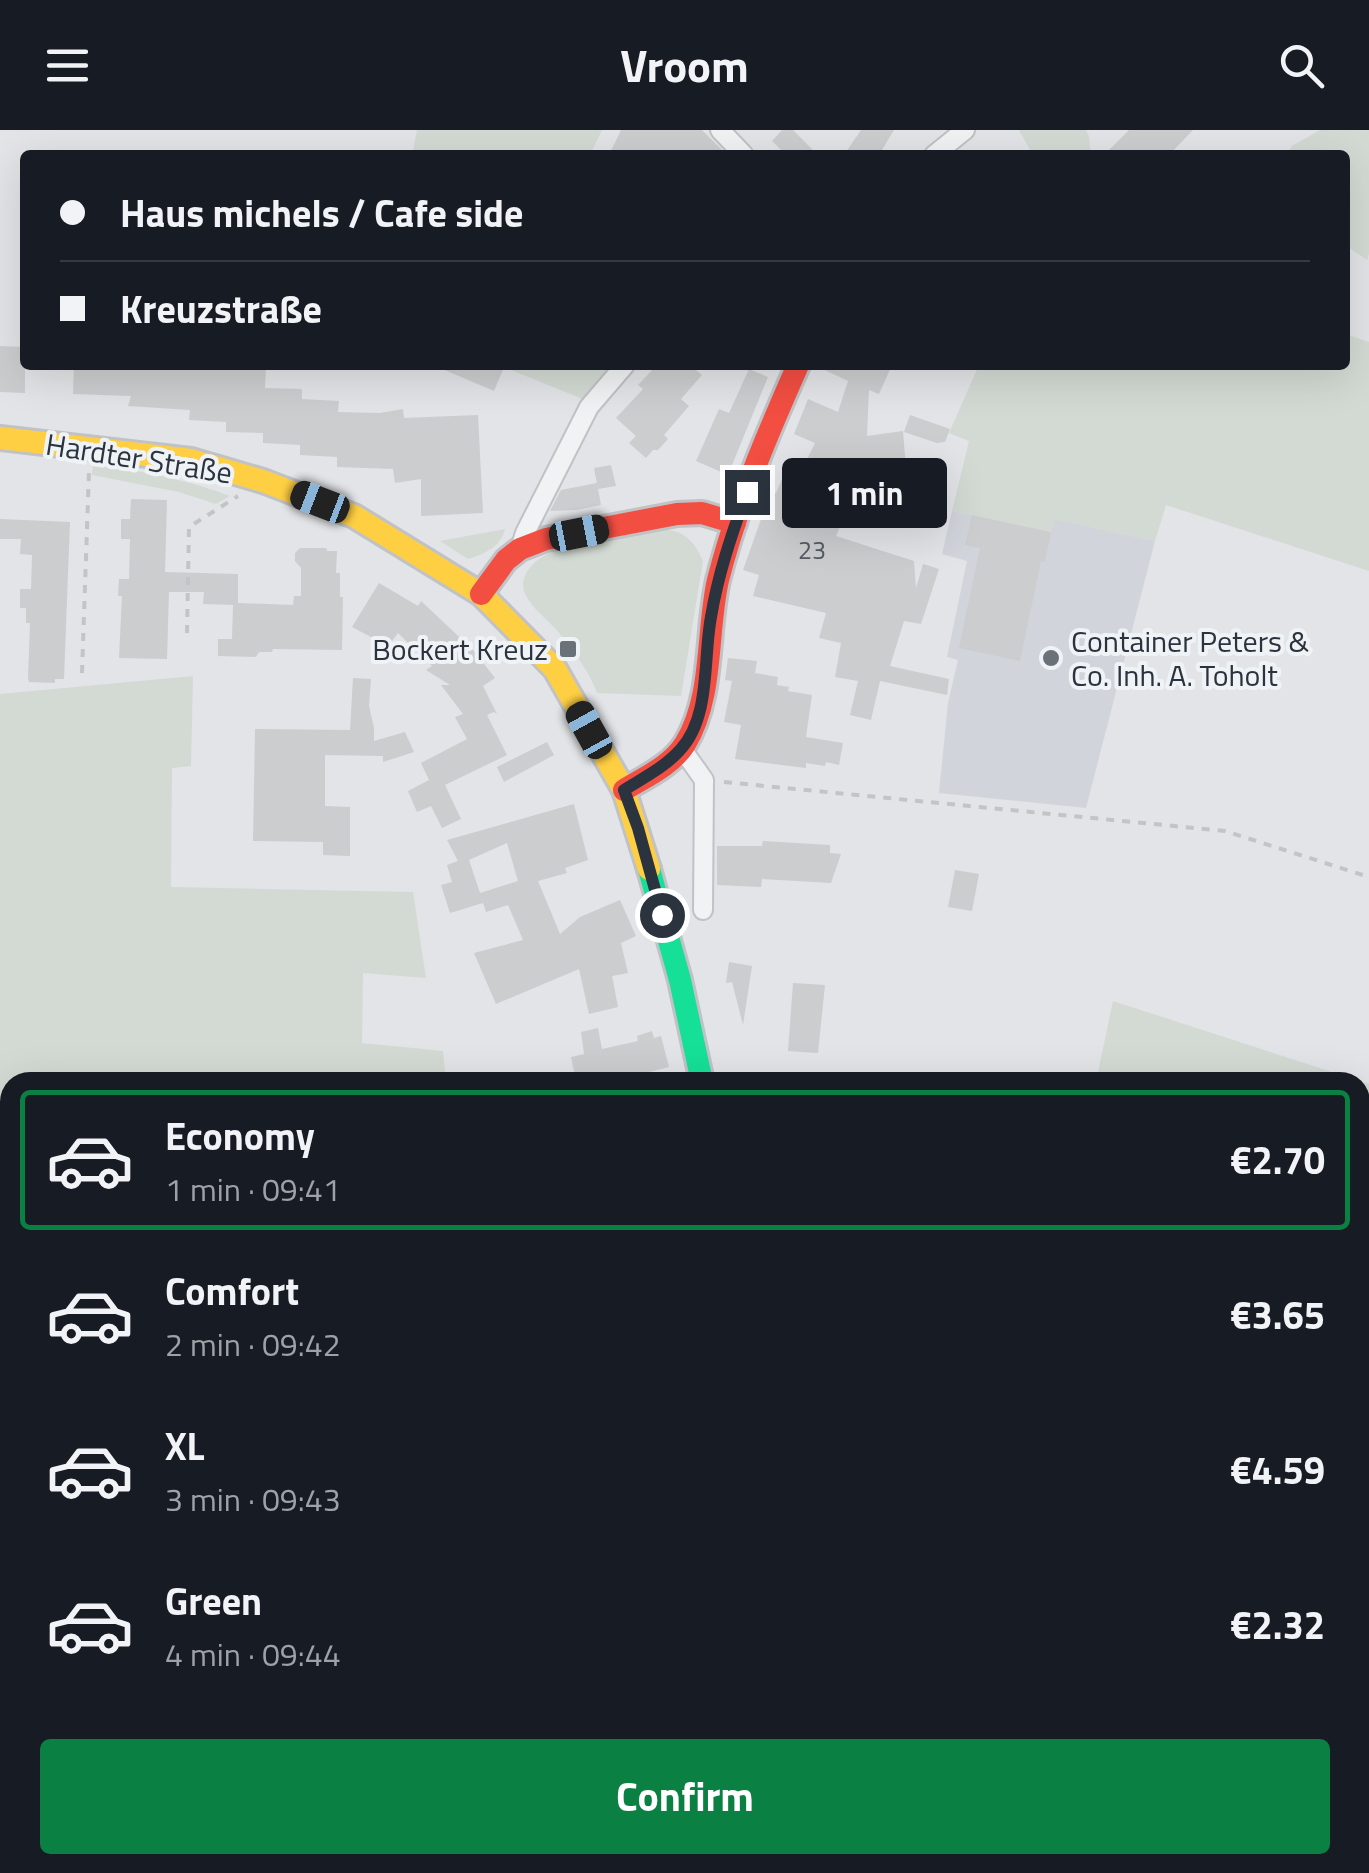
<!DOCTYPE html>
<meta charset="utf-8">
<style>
:root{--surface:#171b24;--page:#242831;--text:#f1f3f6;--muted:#9ea1a6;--line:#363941;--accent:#0b8043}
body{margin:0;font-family:"Titillium Web",sans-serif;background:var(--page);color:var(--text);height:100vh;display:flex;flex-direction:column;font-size:38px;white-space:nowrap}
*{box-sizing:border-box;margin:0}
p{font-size:32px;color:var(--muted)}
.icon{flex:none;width:55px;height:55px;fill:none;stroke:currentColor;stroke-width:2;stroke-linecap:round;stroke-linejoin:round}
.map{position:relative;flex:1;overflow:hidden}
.sheet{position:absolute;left:0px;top:942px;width:1370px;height:802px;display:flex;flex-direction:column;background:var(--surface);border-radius:30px 30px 0 0;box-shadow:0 10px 40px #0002}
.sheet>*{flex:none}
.hud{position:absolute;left:20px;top:20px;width:1330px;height:220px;border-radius:10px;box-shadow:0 10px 40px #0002;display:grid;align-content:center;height:220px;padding:0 40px;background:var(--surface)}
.end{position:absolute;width:45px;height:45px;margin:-22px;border:12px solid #2b333e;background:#fff;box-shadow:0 0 0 5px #fff}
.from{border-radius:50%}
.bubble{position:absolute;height:70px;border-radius:10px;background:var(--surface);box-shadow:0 10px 40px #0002;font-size:32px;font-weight:700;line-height:70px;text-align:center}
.car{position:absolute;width:30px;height:60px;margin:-30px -15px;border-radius:12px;box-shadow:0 0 8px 2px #0007;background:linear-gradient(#222 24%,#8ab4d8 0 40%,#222 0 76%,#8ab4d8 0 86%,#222 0)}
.hud b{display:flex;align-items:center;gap:35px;height:95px;font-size:38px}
.hud b+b{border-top:2px solid var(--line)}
.hud i{width:25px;height:25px;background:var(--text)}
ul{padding:18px 0 0;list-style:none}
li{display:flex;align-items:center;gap:30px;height:140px;margin:0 20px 15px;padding:0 20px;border:5px solid transparent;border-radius:10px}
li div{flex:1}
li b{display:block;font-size:38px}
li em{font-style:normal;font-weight:700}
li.active{border-color:var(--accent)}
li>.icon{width:90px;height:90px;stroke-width:1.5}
.action{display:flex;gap:20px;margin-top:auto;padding:20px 40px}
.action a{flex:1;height:115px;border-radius:10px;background:var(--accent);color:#fff;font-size:40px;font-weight:700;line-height:115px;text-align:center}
header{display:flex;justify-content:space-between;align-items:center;height:130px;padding:0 40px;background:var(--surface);font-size:45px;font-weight:700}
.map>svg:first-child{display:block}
.built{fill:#d1d4da}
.green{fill:#d3dad3}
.building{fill:#cbcdcf;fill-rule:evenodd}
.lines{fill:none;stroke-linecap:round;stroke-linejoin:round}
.street-casing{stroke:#c1c2c5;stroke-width:22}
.fast-casing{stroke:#c1c2c5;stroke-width:28}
.slow-casing{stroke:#c1c2c5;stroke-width:28}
.jam-casing{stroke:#c1c2c5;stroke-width:28}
.path{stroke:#c2c5c7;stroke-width:4;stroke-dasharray:8 8;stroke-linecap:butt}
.street{stroke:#f1f2f4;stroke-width:18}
.fast{stroke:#16e098;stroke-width:22}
.slow{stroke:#ffcf43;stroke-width:22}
.jam{stroke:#f24e42;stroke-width:22}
.route{stroke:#2b333e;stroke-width:12}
.poi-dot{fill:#6b7179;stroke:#f0f3f6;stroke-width:4}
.labels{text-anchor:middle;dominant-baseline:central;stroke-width:8;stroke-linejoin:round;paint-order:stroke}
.number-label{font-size:25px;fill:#545a63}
.street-label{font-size:30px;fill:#2b333e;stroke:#f0f3f6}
.poi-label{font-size:30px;fill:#2b333e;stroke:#f0f3f6;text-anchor:start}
</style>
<header><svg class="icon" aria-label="menu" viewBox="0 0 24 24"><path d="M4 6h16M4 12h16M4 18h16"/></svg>Vroom<svg class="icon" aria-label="search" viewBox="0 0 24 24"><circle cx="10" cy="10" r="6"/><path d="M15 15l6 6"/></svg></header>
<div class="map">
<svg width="1369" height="1743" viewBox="0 0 1369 1743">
<rect width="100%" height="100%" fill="#e2e4e7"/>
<path class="built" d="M 952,381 L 1051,402 L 1054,389 L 1155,411 L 1086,678 L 939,663 L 948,573 L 958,530 L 947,527 L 967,431 L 942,424 Z"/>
<g class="green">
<path d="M 417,0 L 602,0 L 590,25 L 412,25 Z"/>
<path d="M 1019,0 L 1086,0 L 1089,6 L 1091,25 L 1033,25 Z"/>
<path d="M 1320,0 L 1369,0 L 1369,123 L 1367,130 L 1345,115 L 1345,25 L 1286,25 L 1292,16 Z"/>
<path d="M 1345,204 L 1369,212 L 1369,441 L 1166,375 L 1155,411 L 1055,390 L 1051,402 L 952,381 L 969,311 L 949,303 L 979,235 L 1345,235 Z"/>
<path d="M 499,235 L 616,235 L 585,270 Z"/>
<path d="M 93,334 C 140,341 185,349 230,366 L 216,374 L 179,362 L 92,345 Z"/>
<path d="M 505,399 C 501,417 484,424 468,429 L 440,411 Z"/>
<path d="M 662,399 C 684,400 695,412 703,431 L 681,566 L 597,563 C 589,541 574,522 560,504 C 550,491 536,482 528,469 C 514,448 534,429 552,422 Z"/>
<path d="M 193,546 L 191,636 L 172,638 L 171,757 L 413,762 L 426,848 L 363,843 L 362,913 L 443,921 L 446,952 L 10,952 L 10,1012 L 0,1012 L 0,564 Z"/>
<path d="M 1113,871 L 1369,954 L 1369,1118 L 1360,1117 L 1360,952 L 1096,952 Z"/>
<path d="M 1369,1600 L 1369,1743 L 1326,1743 L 1287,1735 L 1360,1735 L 1360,1613 Z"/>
<path d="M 950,1735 L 1043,1735 L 1040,1743 L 953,1743 Z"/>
</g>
<g class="building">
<path d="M 621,0 L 702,0 L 727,25 L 609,25 Z"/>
<path d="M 782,0 L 793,0 L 818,25 L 786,25 L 772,11 Z"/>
<path d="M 861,0 L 894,0 L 879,25 L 844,25 Z"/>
<path d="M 1129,0 L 1193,0 L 1169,25 L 1104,25 Z"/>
<path d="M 0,216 L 25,217 L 25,263 L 0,262 Z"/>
<path d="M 74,235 L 117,235 L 116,239 L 174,240 L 174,235 L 258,235 L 266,237 L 265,258 L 302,259 L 302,269 L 339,271 L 338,282 L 380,283 L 403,279 L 404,288 L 478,285 L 483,383 L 421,386 L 421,349 L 395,353 L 393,339 L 337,337 L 337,327 L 300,325 L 300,315 L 263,313 L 263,303 L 226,302 L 226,292 L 189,290 L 190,280 L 128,276 L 131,266 L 73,264 Z"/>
<path d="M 433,235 L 505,235 L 494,261 Z"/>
<path d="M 657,235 L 690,235 L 702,245 L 681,269 L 689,276 L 664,305 L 668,309 L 658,320 L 653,320 L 646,328 L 629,313 L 636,306 L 616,288 L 643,259 L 638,255 Z"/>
<path d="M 814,235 L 892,235 L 879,264 L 869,260 L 867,306 L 903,301 L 908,363 L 880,360 L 876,371 L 855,363 L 836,406 L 914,431 L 916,458 L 923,434 L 939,439 L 921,494 L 904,491 L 890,536 L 949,549 L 947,565 L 880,551 L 871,590 L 850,585 L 858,551 L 835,547 L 841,513 L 819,508 L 826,483 L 753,466 L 759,445 L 743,440 L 771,361 L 776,363 L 784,344 L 797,350 L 815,313 L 794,304 L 808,269 L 838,282 L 848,251 Z"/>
<path d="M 749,239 L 768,247 L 728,345 L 696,331 L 719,279 L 729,283 Z"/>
<path d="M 910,285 L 950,299 L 945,312 L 937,313 L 904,302 Z"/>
<path d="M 611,335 L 616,356 L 598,359 L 594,338 Z"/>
<path d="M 597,353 L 601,375 L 577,380 L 550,381 L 561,360 Z"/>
<path d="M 131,369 L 167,370 L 165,442 L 238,444 L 238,473 L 293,475 L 294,466 L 301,466 L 301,438 L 295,431 L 295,423 L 300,418 L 326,418 L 327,421 L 337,421 L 336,443 L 340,443 L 340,467 L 343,467 L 342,520 L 273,519 L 272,522 L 259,522 L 256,527 L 218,526 L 218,509 L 232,509 L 233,475 L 203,474 L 204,462 L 169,462 L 167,529 L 119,528 L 122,466 L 118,466 L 119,449 L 129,449 L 130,409 L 121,409 L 121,389 L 130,389 Z"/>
<path d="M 972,385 L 1051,402 L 1045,432 L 1041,431 L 1020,531 L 959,518 L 980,418 L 965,415 Z"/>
<path d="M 0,389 L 70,392 L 64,549 L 55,549 L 55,553 L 29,552 L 28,548 L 30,493 L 26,493 L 26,478 L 20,478 L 20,459 L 31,459 L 32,425 L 20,424 L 21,409 L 0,409 Z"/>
<path d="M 379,453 L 418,476 L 421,471 L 473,520 L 495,548 L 483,556 L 497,584 L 494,582 L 487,585 L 507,625 L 445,655 L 461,689 L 442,698 L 431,676 L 417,682 L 408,661 L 429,650 L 421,633 L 467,609 L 455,587 L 463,584 L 441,555 L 450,555 L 426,540 L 432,536 L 398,503 L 388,516 L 352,497 Z"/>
<path d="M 728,528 L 757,531 L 755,543 L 778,547 L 777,555 L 789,557 L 788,561 L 812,565 L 806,607 L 843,613 L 839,635 L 826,632 L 825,636 L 806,633 L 806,638 L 735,629 L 741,595 L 724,592 L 732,551 L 725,550 Z"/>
<path d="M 353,548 L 371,549 L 369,576 L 374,598 L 374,611 L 405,602 L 414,622 L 383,632 L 383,626 L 325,625 L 325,676 L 350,677 L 350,726 L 323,725 L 323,712 L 253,711 L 255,599 L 350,600 Z"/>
<path d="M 547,612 L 554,625 L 504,652 L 497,637 Z"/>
<path d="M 574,674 L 588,730 L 565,738 L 567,743 L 538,751 L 560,804 L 580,787 L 620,770 L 636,806 L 621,813 L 628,843 L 612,846 L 618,877 L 589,884 L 579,839 L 496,874 L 474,823 L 523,810 L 508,775 L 486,782 L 483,773 L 450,783 L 441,755 L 452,752 L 447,735 L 458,731 L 447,710 ZM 507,713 L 518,751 L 480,763 L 469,730 Z"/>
<path d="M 763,711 L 830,715 L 830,723 L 841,724 L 831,753 L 762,749 L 761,757 L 717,755 L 717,716 L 762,716 Z"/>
<path d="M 955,740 L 979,744 L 972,781 L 948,777 Z"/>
<path d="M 729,832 L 752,836 L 743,895 L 732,852 L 726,853 Z"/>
<path d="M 793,853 L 825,855 L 818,923 L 788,921 Z"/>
<path d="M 598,898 L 602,919 L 638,911 L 637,906 L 652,901 L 654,908 L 661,906 L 669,937 L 641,944 L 643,952 L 576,952 L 571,927 L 584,924 L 581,902 Z"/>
</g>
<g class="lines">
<g class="street-casing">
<g id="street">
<path d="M 720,0 L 744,25"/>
<path d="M 934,25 L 965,0"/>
<path d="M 520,419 L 525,403 L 589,277 L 625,235"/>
<path d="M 682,619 L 704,650 L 703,780"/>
<path d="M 1360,1150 L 1369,1152"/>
<path d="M 830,1735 L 830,1743"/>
<path d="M 1047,1743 L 1050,1735"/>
</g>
</g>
<g class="fast-casing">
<path id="fast" d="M 649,739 L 680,850 L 702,952"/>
</g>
<g class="slow-casing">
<g id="slow">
<path d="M 0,308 L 191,330 L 263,351 L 354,386 L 481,464 L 555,539 L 624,660 L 649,739"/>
<path d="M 928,1735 L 931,1743"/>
</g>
</g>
<g class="jam-casing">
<g id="jam">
<path d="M 481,464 L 506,430 L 520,419 L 546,409 L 677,384 L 702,383 L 735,393"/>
<path d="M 624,660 C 645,647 671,636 685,614 C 714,567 706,503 718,450 C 737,375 767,305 798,235"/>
</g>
</g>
<g class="path">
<path d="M 187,503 L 189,397 L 238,366"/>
<path d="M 82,543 L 89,341"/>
<path d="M 724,652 L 1225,701 L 1369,747"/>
<path d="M 0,1019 L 10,1019"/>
<path d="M 79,1743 L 81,1735"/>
</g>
<use href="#street" class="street"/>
<use href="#fast" class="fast"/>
<use href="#slow" class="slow"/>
<use href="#jam" class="jam"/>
</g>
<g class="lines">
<path class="route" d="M 662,785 L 638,698 L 624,660 C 643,648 665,637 680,620 C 711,587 703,528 711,487 C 718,444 732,403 747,362"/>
</g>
<g class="poi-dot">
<rect x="558" y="509" width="20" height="20" rx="5"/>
<circle cx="1051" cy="528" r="10"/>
</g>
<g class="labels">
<g class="number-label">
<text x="812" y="420">23</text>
</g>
<g class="street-label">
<text transform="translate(139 328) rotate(9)">Hardter Straße</text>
</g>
<g class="poi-label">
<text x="1071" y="511">Container Peters &amp;<tspan x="1071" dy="34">Co. Inh. A. Toholt</tspan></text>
<text x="548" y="519" text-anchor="end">Bockert Kreuz</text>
</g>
</g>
</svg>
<i class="end from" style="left:662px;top:785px"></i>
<i class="end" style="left:747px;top:362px"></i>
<div class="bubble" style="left:782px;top:328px;width:165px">1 min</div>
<i class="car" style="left:320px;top:372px;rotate:291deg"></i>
<i class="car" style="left:579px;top:403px;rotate:79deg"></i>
<i class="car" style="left:589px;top:600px;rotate:331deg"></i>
<div class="hud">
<b><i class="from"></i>Haus michels / Cafe side</b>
<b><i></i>Kreuzstraße</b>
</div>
<section class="sheet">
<ul>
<li class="active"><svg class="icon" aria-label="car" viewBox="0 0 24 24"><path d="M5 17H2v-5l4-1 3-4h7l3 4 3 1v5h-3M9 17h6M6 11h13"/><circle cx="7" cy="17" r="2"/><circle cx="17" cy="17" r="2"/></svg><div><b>Economy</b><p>1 min · 09:41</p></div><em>€2.70</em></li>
<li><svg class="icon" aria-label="car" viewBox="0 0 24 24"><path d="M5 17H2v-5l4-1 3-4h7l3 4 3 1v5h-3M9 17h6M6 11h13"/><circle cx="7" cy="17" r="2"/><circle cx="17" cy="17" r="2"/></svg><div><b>Comfort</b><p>2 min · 09:42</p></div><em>€3.65</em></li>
<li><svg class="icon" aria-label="car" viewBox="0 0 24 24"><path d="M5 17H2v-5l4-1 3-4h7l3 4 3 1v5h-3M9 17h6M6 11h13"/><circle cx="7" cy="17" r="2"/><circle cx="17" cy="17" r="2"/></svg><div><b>XL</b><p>3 min · 09:43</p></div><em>€4.59</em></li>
<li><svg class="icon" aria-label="car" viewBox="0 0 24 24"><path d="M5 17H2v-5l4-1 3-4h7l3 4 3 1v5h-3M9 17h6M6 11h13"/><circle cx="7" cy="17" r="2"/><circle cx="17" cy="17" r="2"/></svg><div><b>Green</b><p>4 min · 09:44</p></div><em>€2.32</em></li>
</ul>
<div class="action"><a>Confirm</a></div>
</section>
</div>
